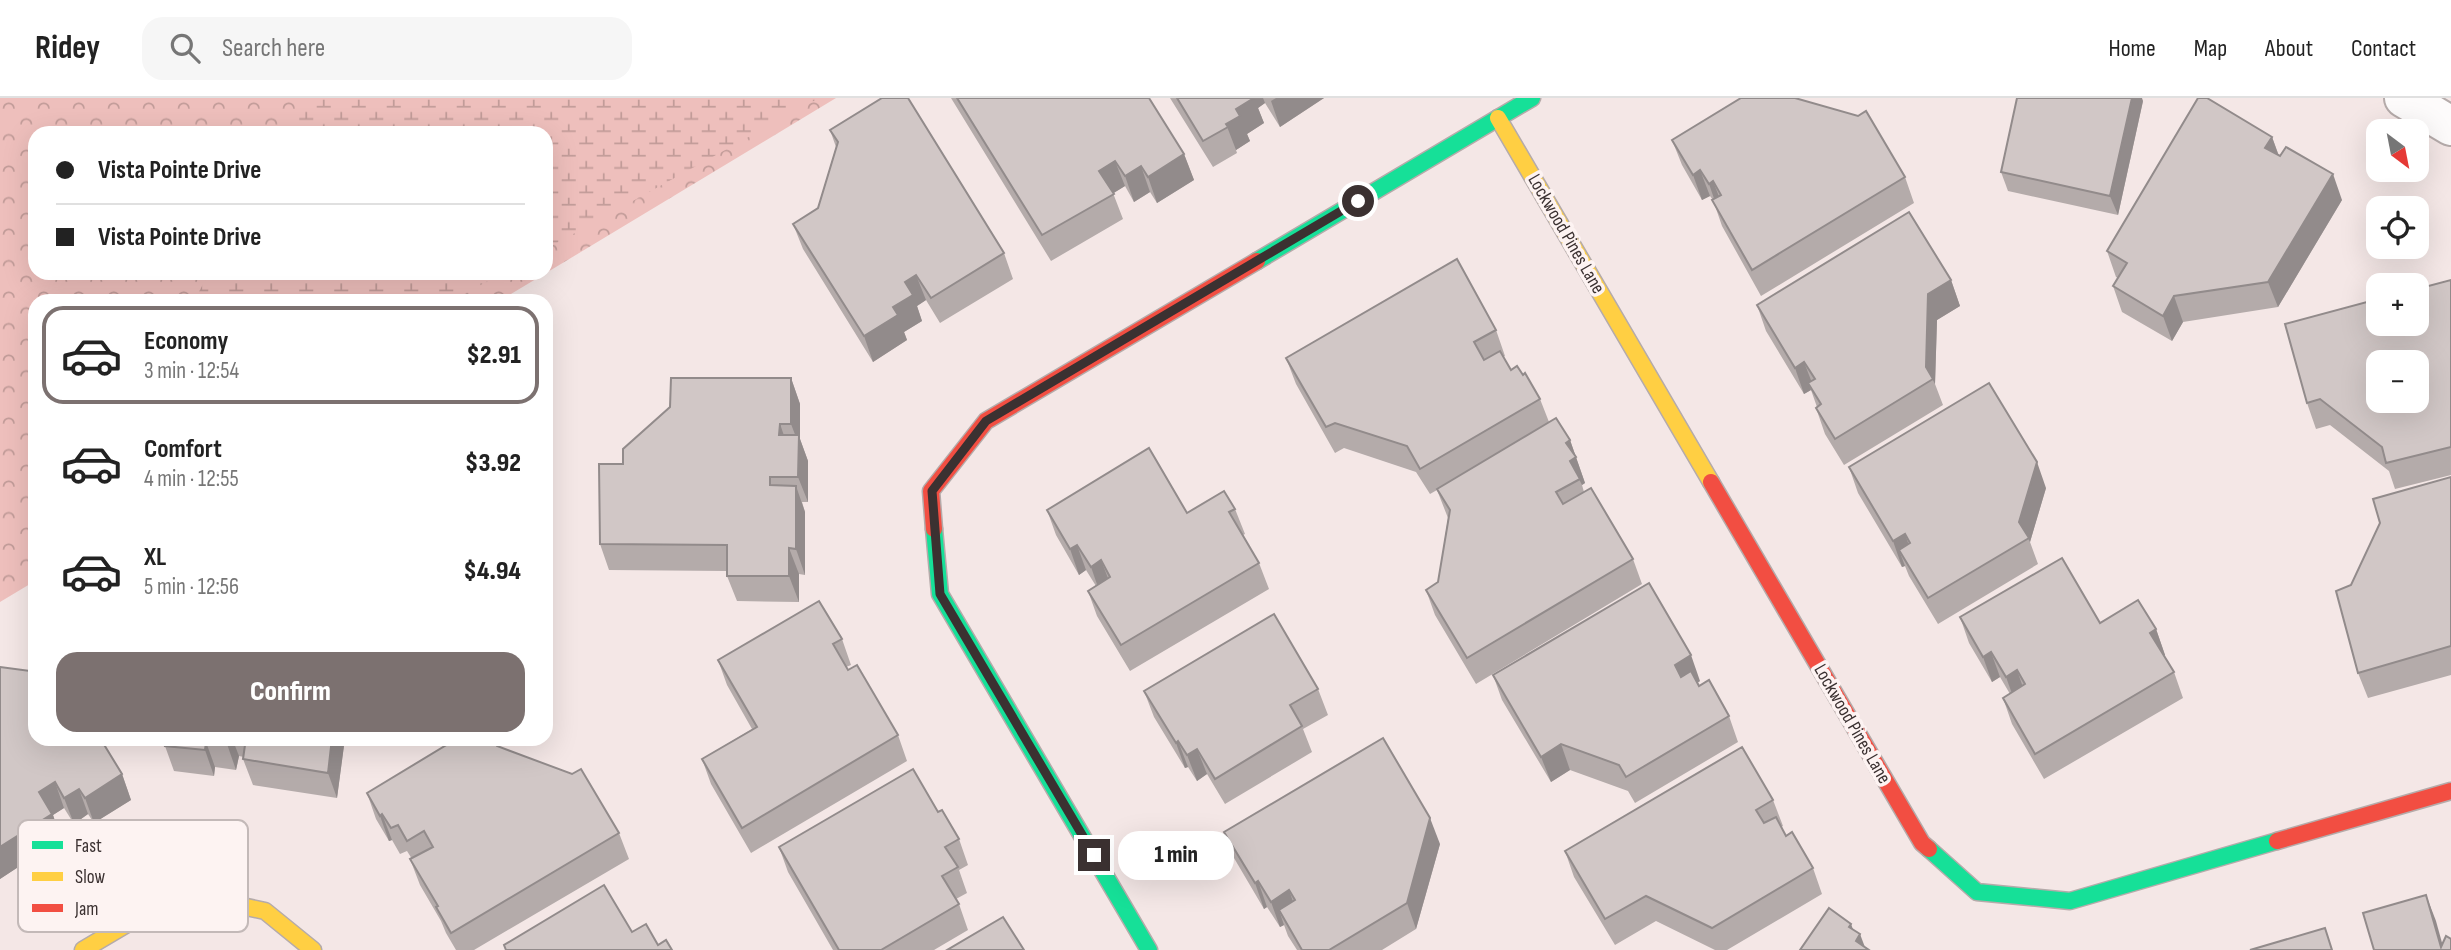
<!DOCTYPE html>
<meta charset="utf-8">
<style>
:root{--surface:#fff;--page:#f6f6f6;--text:#222;--muted:#767676;--line:#e0e0e0;--accent:#7c7170}
body{margin:0;font-family:"Sofia Sans Condensed",sans-serif;background:var(--page);color:var(--text);height:100vh;display:flex;flex-direction:column;font-size:26px;white-space:nowrap}
*{box-sizing:border-box;margin:0}
p{font-size:23px;color:var(--muted)}
.icon{flex:none;width:38px;height:38px;fill:none;stroke:currentColor;stroke-width:2;stroke-linecap:round;stroke-linejoin:round}
.map{position:relative;flex:1;overflow:hidden}
.details{position:absolute;left:28px;top:196px;width:525px;height:452px;display:flex;flex-direction:column;background:var(--surface);border-radius:21px;box-shadow:0 7px 28px #0002}
.details>*{flex:none}
.top-card{position:absolute;left:28px;top:28px;width:525px;height:154px;border-radius:21px;box-shadow:0 7px 28px #0002;display:grid;align-content:center;height:154px;padding:0 28px;background:var(--surface)}
.needle{width:46px;rotate:148deg}
.buttons{position:absolute;left:2366px;top:21px;display:grid;gap:14px}
.buttons a{display:grid;place-items:center;width:63px;height:63px;border-radius:14px;background:var(--surface);box-shadow:0 7px 28px #0002;font-size:35px}
.end{position:absolute;width:32px;height:32px;margin:-16px;border:9px solid #3b3131;background:#fff;box-shadow:0 0 0 4px #fff}
.from{border-radius:50%}
.bubble{position:absolute;height:49px;border-radius:21px;background:var(--surface);box-shadow:0 7px 28px #0002;font-size:23px;font-weight:800;line-height:49px;text-align:center}
.top-card b{display:flex;align-items:center;gap:24px;height:66px;font-size:26px}
.top-card b+b{border-top:2px solid var(--line)}
.top-card i{width:18px;height:18px;background:var(--text)}
ul{padding:12px 0 0;list-style:none}
li{display:flex;align-items:center;gap:21px;height:98px;margin:0 14px 10px;padding:0 14px;border:4px solid transparent;border-radius:21px}
li div{flex:1}
li b{display:block;font-size:26px}
li em{font-style:normal;font-weight:800}
li.active{border-color:var(--accent)}
li>.icon{width:63px;height:63px;stroke-width:1.5}
.primary-button{display:flex;gap:14px;margin-top:auto;padding:14px 28px}
.primary-button a{flex:1;height:80px;border-radius:21px;background:var(--accent);color:#fff;font-size:28px;font-weight:800;line-height:80px;text-align:center}
header{display:flex;align-items:center;gap:42px;box-sizing:border-box;height:98px;padding:0 35px;background:var(--surface);border-bottom:2px solid var(--line)}
header strong{font-size:33px}
nav{display:flex;gap:38px;margin-inline-start:auto;font-size:24px}
.search{width:490px;height:63px;background:var(--page);display:flex;align-items:center;gap:18px;box-sizing:border-box;padding:0 24px;border-radius:21px;color:var(--muted);font-size:26px}
.map>svg:first-child{display:block}
.forest{fill:url(#forest-crowns)}
.wetland{fill:url(#wetland-marsh)}
.lines{fill:none;stroke-linecap:round;stroke-linejoin:round}
.street-casing{stroke:#b5abaa;stroke-width:42}
.fast-casing{stroke:#b5abaa;stroke-width:19}
.slow-casing{stroke:#b5abaa;stroke-width:19}
.jam-casing{stroke:#b5abaa;stroke-width:19}
.street{stroke:#fdfbfb;stroke-width:38}
.fast{stroke:#16e098;stroke-width:16}
.slow{stroke:#ffcf43;stroke-width:16}
.jam{stroke:#f24e42;stroke-width:16}
.wall{fill:#b4abaa}
.shaded-wall{fill:#928b8b}
.building{fill:#d1c7c6;stroke:#928b8b;stroke-width:2;fill-rule:evenodd}
.route{stroke:#3b3131;stroke-width:9}
.labels{text-anchor:middle;dominant-baseline:central;stroke-width:7;stroke-linejoin:round;paint-order:stroke}
.street-label{font-size:19px;fill:#3b3131;stroke:#fdf3f2}
.key{fill:#fdf3f2;stroke:#c3b9b8;stroke-width:2}
.key-label{font-size:19px;fill:#3b3131}
</style>
<header>
<strong>Ridey</strong>
<div class="search"><svg class="icon" aria-label="search" viewBox="0 0 24 24"><circle cx="10" cy="10" r="6"/><path d="M15 15l6 6"/></svg>Search here</div>
<nav><a>Home</a><a>Map</a><a>About</a><a>Contact</a></nav>
</header>
<div class="map">
<svg width="2451" height="852" viewBox="0 0 2451 852">
<defs>
<pattern id="forest-crowns" width="20" height="18" patternUnits="userSpaceOnUse" patternTransform="scale(1.75)"><rect width="20" height="18" fill="#eebfbc"/><path d="M2 6a3 3 0 1 1 6 0M12 15a3 3 0 1 1 6 0" fill="none" stroke="#c29c99"/></pattern>
<pattern id="wetland-marsh" width="20" height="14" patternUnits="userSpaceOnUse" patternTransform="scale(1.75)"><rect width="20" height="14" fill="#eebfbc"/><path d="M1 5h8M5 5V1M11 12h8M15 12V8" fill="none" stroke="#c29c99"/></pattern>
</defs>
<rect width="100%" height="100%" fill="#f4e7e6"/>
<path class="forest" d="M 0,0 L 836,0 L 546,175 L 546,35 L 35,35 L 35,175 L 546,175 L 499,203 L 35,203 L 35,483 L 0,504 Z"/>
<g class="wetland">
<path d="M 309,0 L 819,0 L 546,151 L 546,35 L 289,35 Z"/>
<path d="M 209,175 L 502,175 L 452,203 L 194,203 Z"/>
</g>
<g class="lines">
<g class="street-casing">
<path id="street" d="M 2404,0 L 2451,28"/>
</g>
<g class="fast-casing">
<g id="fast">
<path d="M 1257,163 L 1532,0"/>
<path d="M 934,431 L 940,496 L 1149,852"/>
<path d="M 1929,751 L 1977,794 L 2070,803 L 2277,743"/>
</g>
</g>
<g class="slow-casing">
<g id="slow">
<path d="M 1498,20 L 1711,384"/>
<path d="M 83,852 L 142,817 L 204,800 L 265,813 L 313,852"/>
</g>
</g>
<g class="jam-casing">
<g id="jam">
<path d="M 1711,384 L 1922,745 L 1929,751"/>
<path d="M 934,431 L 931,393 L 986,323 L 1257,163"/>
<path d="M 2277,743 L 2451,693"/>
</g>
</g>
<use href="#street" class="street"/>
<use href="#fast" class="fast"/>
<use href="#slow" class="slow"/>
<use href="#jam" class="jam"/>
</g>
<g class="wall">
<path d="M 951,0 L 1149,0 L 1184,56 L 1194,82 L 1157,105 L 1150,94 L 1134,104 L 1125,88 L 1113,95 L 1123,121 L 1051,163 Z"/>
<path d="M 1170,0 L 1324,0 L 1280,29 L 1265,5 L 1258,10 L 1264,25 L 1247,36 L 1250,43 L 1236,52 L 1237,55 L 1213,69 Z"/>
<path d="M 2143,3 L 2118,117 L 2008,93 L 2001,74 Z"/>
<path d="M 830,32 L 1004,155 L 1013,181 L 940,225 L 926,202 L 917,208 L 922,223 L 904,234 L 907,242 L 873,264 L 803,151 L 793,126 L 818,110 L 836,49 Z"/>
<path d="M 2272,39 L 2279,58 L 2342,102 L 2278,209 L 2183,224 L 2172,243 L 2122,214 L 2113,188 L 2118,180 L 2116,179 L 2107,153 Z"/>
<path d="M 1672,42 L 1905,79 L 1914,105 L 1761,198 L 1722,128 L 1713,102 L 1710,98 L 1702,102 L 1682,67 Z"/>
<path d="M 1951,182 L 1960,208 L 1937,222 L 1935,286 L 1943,307 L 1844,367 L 1825,336 L 1816,310 L 1817,309 L 1811,292 L 1804,296 L 1766,233 L 1757,207 Z"/>
<path d="M 2451,182 L 2451,377 L 2395,391 L 2389,373 L 2330,327 L 2316,331 L 2307,305 Z"/>
<path d="M 1496,232 L 1505,258 L 1503,259 L 1511,272 L 1540,301 L 1549,324 L 1570,342 L 1585,385 L 1582,387 L 1584,394 L 1633,461 L 1642,486 L 1476,586 L 1435,517 L 1426,492 L 1438,484 L 1448,420 L 1437,392 L 1430,396 L 1416,374 L 1344,350 L 1335,355 L 1296,286 L 1286,260 Z"/>
<path d="M 791,280 L 800,306 L 800,341 L 808,363 L 808,404 L 802,404 L 805,414 L 805,477 L 799,476 L 799,504 L 737,503 L 727,478 L 727,473 L 609,472 L 600,446 L 623,366 Z"/>
<path d="M 1849,369 L 2046,390 L 2030,444 L 2038,466 L 1938,526 L 1909,478 L 1905,468 L 1902,469 L 1858,395 Z"/>
<path d="M 2451,379 L 2451,577 L 2368,600 L 2358,575 Z"/>
<path d="M 1235,411 L 1245,436 L 1243,437 L 1259,465 L 1269,491 L 1130,573 L 1097,518 L 1088,493 L 1096,488 L 1086,472 L 1079,477 L 1056,437 L 1047,412 L 1187,415 Z"/>
<path d="M 1960,519 L 2100,525 L 2156,531 L 2165,557 L 2163,558 L 2174,574 L 2183,600 L 2044,681 L 2012,626 L 2003,600 L 2010,596 L 2000,579 L 1992,584 L 1969,545 Z"/>
<path d="M 842,541 L 851,567 L 846,569 L 898,637 L 907,663 L 751,755 L 711,686 L 702,661 L 752,631 L 727,587 L 718,562 Z"/>
<path d="M 0,569 L 122,676 L 131,702 L 94,725 L 88,716 L 74,726 L 64,710 L 53,717 L 61,741 L 0,781 Z"/>
<path d="M 1493,577 L 1700,583 L 1697,585 L 1699,588 L 1729,618 L 1738,644 L 1635,705 L 1628,693 L 1570,672 L 1551,684 L 1502,602 Z"/>
<path d="M 1318,591 L 1328,617 L 1303,631 L 1312,654 L 1225,706 L 1207,676 L 1197,683 L 1188,669 L 1185,670 L 1154,619 L 1144,593 Z"/>
<path d="M 166,640 L 345,640 L 337,700 L 253,687 L 243,661 L 244,659 L 239,658 L 236,672 L 215,669 L 214,678 L 174,673 L 165,648 Z"/>
<path d="M 497,648 L 619,735 L 629,761 L 474,852 L 456,852 L 446,835 L 441,823 L 420,787 L 410,761 L 412,761 L 407,753 L 400,756 L 392,742 L 389,743 L 376,721 L 367,695 Z"/>
<path d="M 1773,702 L 1783,728 L 1781,729 L 1786,738 L 1813,770 L 1822,796 L 1727,852 L 1715,852 L 1656,823 L 1615,847 L 1574,779 L 1565,753 Z"/>
<path d="M 938,714 L 959,741 L 968,767 L 959,772 L 967,795 L 956,801 L 959,806 L 968,832 L 934,852 L 833,852 L 788,774 L 779,749 Z"/>
<path d="M 1224,734 L 1440,746 L 1416,831 L 1382,852 L 1297,852 L 1288,838 L 1284,827 L 1280,829 L 1267,809 L 1264,811 L 1234,760 Z"/>
</g>
<g class="shaded-wall">
<path d="M 1251,0 L 1263,0 L 1265,5 L 1258,10 L 1264,25 L 1247,36 L 1250,43 L 1236,52 L 1226,26 L 1236,11 Z"/>
<path d="M 1276,0 L 1324,0 L 1280,29 L 1271,3 Z"/>
<path d="M 2132,0 L 2142,0 L 2143,3 L 2118,117 L 2110,98 Z"/>
<path d="M 2272,39 L 2281,64 L 2265,50 Z"/>
<path d="M 1184,56 L 1194,82 L 1157,105 L 1148,79 Z"/>
<path d="M 1115,63 L 1125,88 L 1109,98 L 1099,73 Z"/>
<path d="M 1141,68 L 1150,94 L 1134,104 L 1125,78 Z"/>
<path d="M 1700,72 L 1710,98 L 1702,102 L 1693,77 Z"/>
<path d="M 2333,76 L 2342,102 L 2278,209 L 2268,184 Z"/>
<path d="M 1713,83 L 1723,109 L 1718,112 L 1709,86 Z"/>
<path d="M 916,177 L 926,202 L 917,208 L 922,223 L 904,234 L 907,242 L 873,264 L 864,238 L 893,209 L 905,184 Z"/>
<path d="M 1951,182 L 1960,208 L 1937,222 L 1935,286 L 1926,269 L 1928,196 Z"/>
<path d="M 2174,198 L 2183,224 L 2172,243 L 2163,218 Z"/>
<path d="M 1804,264 L 1814,290 L 1808,285 L 1811,292 L 1804,296 L 1795,270 Z"/>
<path d="M 791,280 L 800,306 L 800,341 L 808,363 L 808,404 L 798,379 L 799,347 L 791,326 Z"/>
<path d="M 780,326 L 789,352 L 779,337 Z"/>
<path d="M 1570,342 L 1585,385 L 1582,387 L 1570,363 L 1566,345 Z"/>
<path d="M 2037,364 L 2046,390 L 2030,444 L 2019,424 Z"/>
<path d="M 796,388 L 805,414 L 805,477 L 796,451 Z"/>
<path d="M 1905,436 L 1914,462 L 1899,452 L 1905,468 L 1902,469 L 1893,443 Z"/>
<path d="M 1077,447 L 1086,472 L 1079,477 L 1070,451 Z"/>
<path d="M 789,450 L 799,476 L 799,504 L 789,478 Z"/>
<path d="M 1101,462 L 1111,488 L 1100,495 L 1091,469 Z"/>
<path d="M 2156,531 L 2165,557 L 2159,560 L 2150,535 Z"/>
<path d="M 1991,554 L 2000,579 L 1992,584 L 1983,559 Z"/>
<path d="M 1691,557 L 1700,583 L 1684,593 L 1675,567 Z"/>
<path d="M 2017,572 L 2026,598 L 2015,604 L 2006,579 Z"/>
<path d="M 228,640 L 232,640 L 239,658 L 236,672 L 227,646 Z"/>
<path d="M 332,640 L 345,640 L 337,700 L 328,675 Z"/>
<path d="M 1178,643 L 1188,669 L 1185,670 L 1176,645 Z"/>
<path d="M 206,644 L 215,669 L 214,678 L 205,652 Z"/>
<path d="M 1561,646 L 1570,672 L 1551,684 L 1541,659 Z"/>
<path d="M 1197,651 L 1207,676 L 1197,683 L 1187,657 Z"/>
<path d="M 122,676 L 131,702 L 94,725 L 85,700 Z"/>
<path d="M 55,684 L 64,710 L 53,717 L 61,741 L 0,781 L 0,749 L 39,694 Z"/>
<path d="M 79,691 L 88,716 L 74,726 L 64,700 Z"/>
<path d="M 382,716 L 392,742 L 389,743 L 380,718 Z"/>
<path d="M 1430,720 L 1440,746 L 1416,831 L 1407,805 Z"/>
<path d="M 1258,783 L 1267,809 L 1264,811 L 1255,785 Z"/>
<path d="M 1289,792 L 1298,818 L 1279,812 L 1284,827 L 1280,829 L 1271,804 Z"/>
<path d="M 2426,797 L 2436,823 L 2444,852 L 2442,852 Z"/>
<path d="M 1851,826 L 1857,842 L 1860,836 L 1866,852 L 1858,852 L 1849,829 Z"/>
</g>
<g class="building">
<path d="M 882,0 L 908,0 L 1004,155 L 931,200 L 916,177 L 905,184 L 913,197 L 893,209 L 898,217 L 864,238 L 793,126 L 818,110 L 838,44 L 830,32 Z"/>
<path d="M 957,0 L 1149,0 L 1184,56 L 1148,79 L 1141,68 L 1125,78 L 1115,63 L 1099,73 L 1114,96 L 1042,137 Z"/>
<path d="M 1177,0 L 1254,0 L 1236,11 L 1240,18 L 1226,26 L 1228,29 L 1203,43 Z"/>
<path d="M 1741,0 L 1795,0 L 1858,18 L 1866,13 L 1905,79 L 1752,172 L 1712,102 L 1721,97 L 1713,83 L 1709,86 L 1700,72 L 1693,77 L 1672,42 Z"/>
<path d="M 2017,0 L 2132,0 L 2110,98 L 2001,74 Z"/>
<path d="M 2198,0 L 2207,0 L 2272,39 L 2265,50 L 2280,58 L 2286,49 L 2333,76 L 2268,184 L 2174,198 L 2163,218 L 2113,188 L 2127,165 L 2107,153 Z"/>
<path d="M 1909,114 L 1951,182 L 1928,196 L 1926,269 L 1933,281 L 1835,341 L 1816,310 L 1821,306 L 1808,285 L 1815,281 L 1804,264 L 1795,270 L 1757,207 Z"/>
<path d="M 1457,161 L 1496,232 L 1474,244 L 1484,262 L 1500,253 L 1511,272 L 1517,268 L 1523,277 L 1525,275 L 1540,301 L 1420,371 L 1407,348 L 1335,325 L 1326,329 L 1286,260 Z"/>
<path d="M 2451,182 L 2451,349 L 2386,365 L 2382,349 L 2320,301 L 2307,305 L 2285,226 L 2378,201 L 2378,226 L 2417,226 L 2417,191 ZM 2378,264 L 2417,264 L 2417,303 L 2378,303 Z"/>
<path d="M 671,280 L 791,280 L 791,326 L 780,326 L 779,337 L 799,337 L 798,379 L 770,379 L 770,387 L 796,388 L 796,451 L 789,450 L 789,478 L 727,478 L 727,447 L 600,446 L 599,366 L 623,366 L 623,351 L 670,309 Z"/>
<path d="M 1989,285 L 2037,364 L 2019,424 L 2029,440 L 1928,500 L 1899,452 L 1910,445 L 1905,436 L 1893,443 L 1849,369 Z"/>
<path d="M 1556,320 L 1570,342 L 1566,345 L 1576,359 L 1570,363 L 1580,381 L 1556,394 L 1563,406 L 1591,390 L 1633,461 L 1467,560 L 1426,492 L 1438,484 L 1450,412 L 1437,391 Z"/>
<path d="M 1149,350 L 1187,415 L 1224,393 L 1235,411 L 1229,414 L 1259,465 L 1121,547 L 1088,493 L 1110,479 L 1101,462 L 1091,469 L 1077,447 L 1070,451 L 1047,412 Z"/>
<path d="M 2451,379 L 2451,548 L 2358,575 L 2336,493 L 2351,487 L 2380,425 L 2373,401 Z"/>
<path d="M 2062,460 L 2100,525 L 2138,502 L 2156,531 L 2150,535 L 2174,574 L 2035,656 L 2003,600 L 2025,586 L 2017,572 L 2006,579 L 1991,554 L 1983,559 L 1960,519 Z"/>
<path d="M 1649,485 L 1691,557 L 1675,567 L 1681,579 L 1691,573 L 1699,588 L 1709,582 L 1729,618 L 1626,679 L 1619,667 L 1561,646 L 1541,659 L 1493,577 Z"/>
<path d="M 819,503 L 842,541 L 833,546 L 848,572 L 857,567 L 898,637 L 742,730 L 702,661 L 757,629 L 718,562 Z"/>
<path d="M 1274,516 L 1318,591 L 1290,607 L 1302,628 L 1215,681 L 1197,651 L 1187,657 L 1178,643 L 1176,645 L 1144,593 Z"/>
<path d="M 0,569 L 30,573 L 35,570 L 35,640 L 100,640 L 122,676 L 85,700 L 79,691 L 64,700 L 55,684 L 39,694 L 52,716 L 0,749 Z"/>
<path d="M 166,640 L 228,640 L 227,646 L 206,644 L 205,652 L 165,648 Z"/>
<path d="M 246,640 L 332,640 L 328,675 L 243,661 Z"/>
<path d="M 458,640 L 492,640 L 497,648 L 572,676 L 581,671 L 619,735 L 451,835 L 436,809 L 438,808 L 410,761 L 433,749 L 424,733 L 407,743 L 398,727 L 391,730 L 382,716 L 380,718 L 367,695 Z"/>
<path d="M 1383,640 L 1430,720 L 1407,805 L 1329,852 L 1302,852 L 1279,812 L 1295,802 L 1289,792 L 1271,804 L 1258,783 L 1255,785 L 1224,734 Z"/>
<path d="M 1742,649 L 1773,702 L 1756,712 L 1764,725 L 1776,719 L 1786,738 L 1792,734 L 1813,770 L 1712,830 L 1646,798 L 1605,821 L 1565,753 Z"/>
<path d="M 913,671 L 938,714 L 942,712 L 959,741 L 945,749 L 958,769 L 942,778 L 959,806 L 881,852 L 839,852 L 779,749 Z"/>
<path d="M 604,787 L 632,834 L 646,826 L 658,847 L 666,842 L 672,852 L 506,852 L 504,847 Z"/>
<path d="M 2426,797 L 2441,849 L 2446,838 L 2451,841 L 2451,852 L 2374,852 L 2363,815 Z"/>
<path d="M 1829,810 L 1851,826 L 1849,829 L 1860,836 L 1856,843 L 1869,852 L 1800,852 Z"/>
<path d="M 1003,819 L 1024,852 L 947,852 Z"/>
<path d="M 2325,830 L 2332,852 L 2250,852 Z"/>
</g>
<g class="lines">
<path class="route" d="M 1094,757 L 940,496 L 932,393 L 986,323 L 1358,103"/>
</g>
<g class="labels">
<g class="street-label">
<text transform="translate(1566 136) rotate(60)">Lockwood Pines Lane</text>
<text transform="translate(1852 626) rotate(60)">Lockwood Pines Lane</text>
</g>
</g>
<rect x="18" y="722" width="230" height="112" rx="10" class="key"/>
<rect x="32" y="743" width="31" height="8" fill="#16e098"/>
<rect x="32" y="774" width="31" height="9" fill="#ffcf43"/>
<rect x="32" y="806" width="31" height="8" fill="#f24e42"/>
<g class="key-label">
<text x="75" y="754">Fast</text>
<text x="75" y="785">Slow</text>
<text x="75" y="817">Jam</text>
</g>
</svg>
<div class="buttons">
<a><svg class="needle" viewBox="-14 -14 28 28"><path d="M0-13l5 13h-10z" fill="#e53935"/><path d="M0 13l5-13h-10z" fill="#767676"/></svg></a>
<a><svg class="icon" aria-label="locate" viewBox="0 0 24 24"><circle cx="12" cy="12" r="6"/><path d="M12 2v4M12 18v4M2 12h4M18 12h4"/></svg></a>
<a>+</a>
<a>−</a>
</div>
<i class="end from" style="left:1358px;top:103px"></i>
<i class="end" style="left:1094px;top:757px"></i>
<div class="bubble" style="left:1118px;top:733px;width:116px">1 min</div>
<div class="top-card">
<b><i class="from"></i>Vista Pointe Drive</b>
<b><i></i>Vista Pointe Drive</b>
</div>
<section class="details">
<ul>
<li class="active"><svg class="icon" aria-label="car" viewBox="0 0 24 24"><path d="M5 17H2v-5l4-1 3-4h7l3 4 3 1v5h-3M9 17h6M6 11h13"/><circle cx="7" cy="17" r="2"/><circle cx="17" cy="17" r="2"/></svg><div><b>Economy</b><p>3 min · 12:54</p></div><em>$2.91</em></li>
<li><svg class="icon" aria-label="car" viewBox="0 0 24 24"><path d="M5 17H2v-5l4-1 3-4h7l3 4 3 1v5h-3M9 17h6M6 11h13"/><circle cx="7" cy="17" r="2"/><circle cx="17" cy="17" r="2"/></svg><div><b>Comfort</b><p>4 min · 12:55</p></div><em>$3.92</em></li>
<li><svg class="icon" aria-label="car" viewBox="0 0 24 24"><path d="M5 17H2v-5l4-1 3-4h7l3 4 3 1v5h-3M9 17h6M6 11h13"/><circle cx="7" cy="17" r="2"/><circle cx="17" cy="17" r="2"/></svg><div><b>XL</b><p>5 min · 12:56</p></div><em>$4.94</em></li>
</ul>
<div class="primary-button"><a>Confirm</a></div>
</section>
</div>
